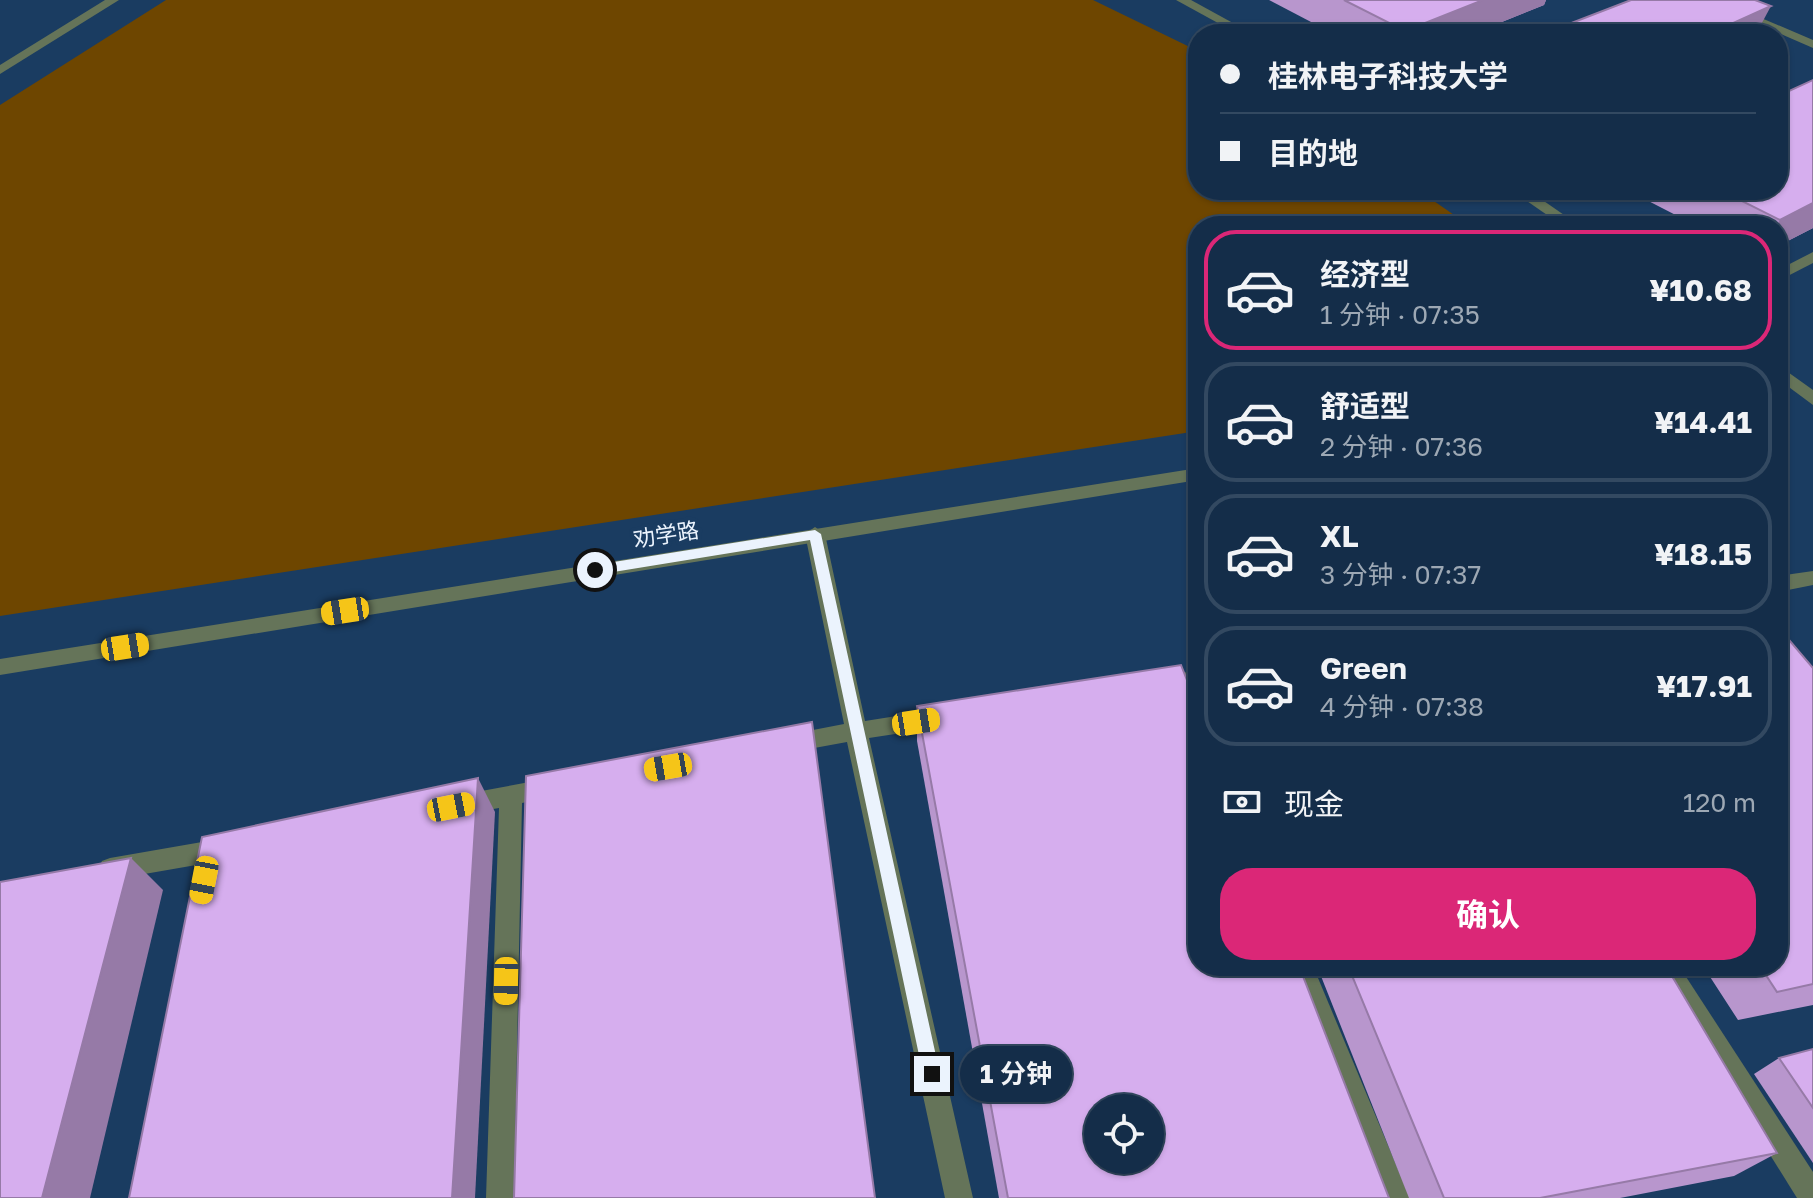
<!DOCTYPE html>
<html lang="zh">
<meta charset="utf-8">
<style>
:root{--surface:#142d49;--page:#213953;--text:#f1f3f6;--muted:#9da8b4;--line:#334961;--accent:#db2777}
body{margin:0;font-family:"Golos Text","Noto Sans SC",sans-serif;background:var(--page);color:var(--text);height:100vh;display:flex;flex-direction:column;font-size:30px;white-space:nowrap}
*{box-sizing:border-box;margin:0}
p{font-size:26px;color:var(--muted)}
.icon{flex:none;width:44px;height:44px;fill:none;stroke:currentColor;stroke-width:2;stroke-linecap:round;stroke-linejoin:round}
.map{position:relative;flex:1;overflow:hidden}
.drawer{position:absolute;left:1188px;top:216px;width:600px;height:760px;display:flex;flex-direction:column;background:var(--surface);border-radius:32px;box-shadow:0 2px 6px #0004,0 0 0 2px var(--line)}
.drawer>*{flex:none}
.top-card{position:absolute;left:1188px;top:24px;width:600px;height:176px;border-radius:32px;box-shadow:0 2px 6px #0004,0 0 0 2px var(--line);display:grid;align-content:center;height:176px;padding:0 32px;background:var(--surface)}
.controls{position:absolute;left:1084px;top:1094px;display:grid;gap:16px}
.controls a{display:grid;place-items:center;width:80px;height:80px;border-radius:50%;background:var(--surface);box-shadow:0 2px 6px #0004,0 0 0 2px var(--line);font-size:40px}
.end{position:absolute;width:36px;height:36px;margin:-18px;border:10px solid #ebf3fd;background:#111;box-shadow:0 0 0 4px #111}
.from{border-radius:50%}
.bubble{position:absolute;height:56px;border-radius:28px;background:var(--surface);box-shadow:0 2px 6px #0004,0 0 0 2px var(--line);font-size:26px;font-weight:700;line-height:56px;text-align:center}
.car{position:absolute;width:24px;height:48px;margin:-24px -12px;border-radius:10px;box-shadow:0 0 6px 2px #0007;background:linear-gradient(#f5c518 24%,#345 0 40%,#f5c518 0 76%,#345 0 86%,#f5c518 0)}
.top-card b{display:flex;align-items:center;gap:28px;height:76px;font-size:30px}
.top-card b+b{border-top:2px solid var(--line)}
.top-card i{width:20px;height:20px;background:var(--text)}
ul{padding:14px 0 0;list-style:none}
li{display:flex;align-items:center;gap:24px;height:120px;margin:0 16px 12px;padding:0 16px;border:4px solid var(--line);border-radius:32px}
li div{flex:1}
li b{display:block;font-size:30px}
li em{font-style:normal;font-weight:700}
li.active{border-color:var(--accent)}
li>.icon{width:72px;height:72px;stroke-width:1.5}
.pay{display:flex;align-items:center;gap:20px;height:88px;padding:0 32px;font-size:30px}
.pay p{margin-inline-start:auto}
.action{display:flex;gap:16px;margin-top:auto;padding:16px 32px}
.action a{flex:1;height:92px;border-radius:32px;background:var(--accent);color:#fff;font-size:32px;font-weight:700;line-height:92px;text-align:center}
.map>svg:first-child{display:block}
.green{fill:#6e4600}
.lines{fill:none;stroke-linecap:round;stroke-linejoin:round}
.service{fill:#657459;fill-rule:evenodd}
.minor{fill:#657459;fill-rule:evenodd}
.wall{fill:#b896cd}
.shaded-wall{fill:#967aa7}
.building{fill:#d6aeee;stroke:#967aa7;stroke-width:2;fill-rule:evenodd}
.route{fill:#ebf3fd}
.labels{text-anchor:middle;dominant-baseline:central;stroke-width:8;stroke-linejoin:round;paint-order:stroke}
.street-label{font-size:22px;fill:#ebf3fd;stroke:#1a3c61}
</style>
<div class="map">
<svg width="1813" height="1198" viewBox="0 0 1813 1198">
<rect width="100%" height="100%" fill="#1a3c61"/>
<path class="green" d="M 166,0 L 1093,0 L 1198,51 L 1198,190 L 1418,190 L 1470,226 L 1198,226 L 1198,431 L 0,616 L 0,105 Z"/>
<g class="lines">
<g class="service">
<path d="M 815,527 L 825,534 L 865,721 L 941,709 L 949,712 L 952,718 L 949,724 L 941,727 L 869,738 L 973,1198 L 945,1198 L 847,742 L 787,753 L 779,751 L 776,744 L 779,737 L 787,735 L 844,724 L 805,534 Z"/>
<path d="M 1813,571 L 1813,585 L 1778,592 L 1778,576 Z"/>
<path d="M 1198,670 L 1198,688 L 1162,693 L 1155,690 L 1151,684 L 1155,678 Z"/>
<path d="M 551,778 L 559,781 L 562,788 L 559,795 L 522,803 L 514,1198 L 486,1198 L 499,808 L 465,814 L 457,811 L 454,804 L 457,797 L 465,794 Z"/>
<path d="M 225,838 L 233,842 L 237,849 L 233,856 L 225,860 L 110,880 L 102,877 L 98,869 L 102,861 L 110,858 Z"/>
<path d="M 1287,966 L 1313,966 L 1410,1198 L 1382,1198 Z"/>
<path d="M 1652,966 L 1679,966 L 1813,1172 L 1813,1198 L 1797,1198 Z"/>
</g>
<g class="minor">
<path d="M 105,0 L 119,0 L 0,74 L 0,65 Z"/>
<path d="M 1176,0 L 1191,0 L 1253,34 L 1238,34 Z"/>
<path d="M 1703,0 L 1719,0 L 1813,40 L 1813,48 Z"/>
<path d="M 1511,190 L 1528,190 L 1580,226 L 1563,226 Z"/>
<path d="M 1813,252 L 1813,263 L 1778,281 L 1778,270 Z"/>
<path d="M 1778,365 L 1813,390 L 1813,405 L 1778,379 Z"/>
<path d="M 1198,468 L 1198,480 L 0,675 L 0,659 Z"/>
</g>
</g>
<g class="wall">
<path d="M 1269,0 L 1546,0 L 1544,5 L 1472,34 L 1334,34 Z"/>
<path d="M 1813,80 L 1813,228 L 1778,246 L 1778,226 L 1697,226 L 1627,190 L 1778,190 Z"/>
<path d="M 1813,668 L 1813,1005 L 1738,1020 L 1703,966 L 1778,966 Z"/>
<path d="M 917,706 L 1389,1198 L 999,1198 L 917,741 Z"/>
<path d="M 1317,966 L 1666,966 L 1777,1153 L 1734,1176 L 1620,1198 L 1409,1198 Z"/>
<path d="M 1813,1049 L 1813,1163 L 1754,1074 L 1779,1058 Z"/>
</g>
<g class="shaded-wall">
<path d="M 1483,0 L 1546,0 L 1544,5 L 1472,34 L 1404,34 L 1405,31 Z"/>
<path d="M 1771,6 L 1756,34 L 1709,34 Z"/>
<path d="M 1813,203 L 1813,228 L 1778,246 L 1778,226 L 1776,226 L 1780,220 Z"/>
<path d="M 478,778 L 495,812 L 475,1198 L 452,1198 Z"/>
<path d="M 131,858 L 163,890 L 90,1198 L 42,1198 Z"/>
</g>
<g class="building">
<path d="M 1344,0 L 1483,0 L 1405,31 Z"/>
<path d="M 1631,0 L 1755,0 L 1771,6 L 1709,34 L 1543,34 Z"/>
<path d="M 1813,80 L 1813,203 L 1780,220 L 1720,190 L 1778,190 L 1778,96 Z"/>
<path d="M 1778,627 L 1813,668 L 1813,984 L 1777,992 L 1760,966 L 1778,966 Z"/>
<path d="M 1181,665 L 1198,708 L 1198,966 L 1299,966 L 1389,1198 L 1008,1198 L 917,706 ZM 1098,1108 L 1150,1108 L 1150,1160 L 1098,1160 Z"/>
<path d="M 812,722 L 875,1198 L 514,1198 L 526,776 Z"/>
<path d="M 478,778 L 452,1198 L 129,1198 L 202,837 Z"/>
<path d="M 131,858 L 42,1198 L 0,1198 L 0,882 Z"/>
<path d="M 1348,966 L 1666,966 L 1777,1153 L 1540,1198 L 1444,1198 Z"/>
<path d="M 1813,1049 L 1813,1108 L 1779,1058 Z"/>
</g>
<path class="route" d="M 815,530 L 821,534 L 940,1074 L 938,1080 L 932,1082 L 926,1080 L 923,1074 L 810,540 L 595,575 L 589,570 L 595,565 Z"/>
<g class="labels">
<g class="street-label">
<text transform="translate(666 534) rotate(-9)">劝学路</text>
</g>
</g>
</svg>
<div class="controls">
<a><svg class="icon" aria-label="locate" viewBox="0 0 24 24"><circle cx="12" cy="12" r="6"/><path d="M12 2v4M12 18v4M2 12h4M18 12h4"/></svg></a>
</div>
<i class="end from" style="left:595px;top:570px"></i>
<i class="end" style="left:932px;top:1074px"></i>
<div class="bubble" style="left:960px;top:1046px;width:112px">1 分钟</div>
<i class="car" style="left:345px;top:611px;rotate:261deg"></i>
<i class="car" style="left:125px;top:647px;rotate:81deg"></i>
<i class="car" style="left:916px;top:722px;rotate:81deg"></i>
<i class="car" style="left:668px;top:767px;rotate:260deg"></i>
<i class="car" style="left:451px;top:807px;rotate:79deg"></i>
<i class="car" style="left:204px;top:880px;rotate:191deg"></i>
<i class="car" style="left:506px;top:981px;rotate:181deg"></i>
<div class="top-card">
<b><i class="from"></i>桂林电子科技大学</b>
<b><i></i>目的地</b>
</div>
<section class="drawer">
<ul>
<li class="active"><svg class="icon" aria-label="car" viewBox="0 0 24 24"><path d="M5 17H2v-5l4-1 3-4h7l3 4 3 1v5h-3M9 17h6M6 11h13"/><circle cx="7" cy="17" r="2"/><circle cx="17" cy="17" r="2"/></svg><div><b>经济型</b><p>1 分钟 · 07:35</p></div><em>¥10.68</em></li>
<li><svg class="icon" aria-label="car" viewBox="0 0 24 24"><path d="M5 17H2v-5l4-1 3-4h7l3 4 3 1v5h-3M9 17h6M6 11h13"/><circle cx="7" cy="17" r="2"/><circle cx="17" cy="17" r="2"/></svg><div><b>舒适型</b><p>2 分钟 · 07:36</p></div><em>¥14.41</em></li>
<li><svg class="icon" aria-label="car" viewBox="0 0 24 24"><path d="M5 17H2v-5l4-1 3-4h7l3 4 3 1v5h-3M9 17h6M6 11h13"/><circle cx="7" cy="17" r="2"/><circle cx="17" cy="17" r="2"/></svg><div><b>XL</b><p>3 分钟 · 07:37</p></div><em>¥18.15</em></li>
<li><svg class="icon" aria-label="car" viewBox="0 0 24 24"><path d="M5 17H2v-5l4-1 3-4h7l3 4 3 1v5h-3M9 17h6M6 11h13"/><circle cx="7" cy="17" r="2"/><circle cx="17" cy="17" r="2"/></svg><div><b>Green</b><p>4 分钟 · 07:38</p></div><em>¥17.91</em></li>
</ul>
<div class="pay"><svg class="icon" aria-label="cash" viewBox="0 0 24 24"><path d="M3 7h18v10H3z"/><circle cx="12" cy="12" r="2"/></svg>现金<p>120 m</p></div>
<div class="action"><a>确认</a></div>
</section>
</div>
